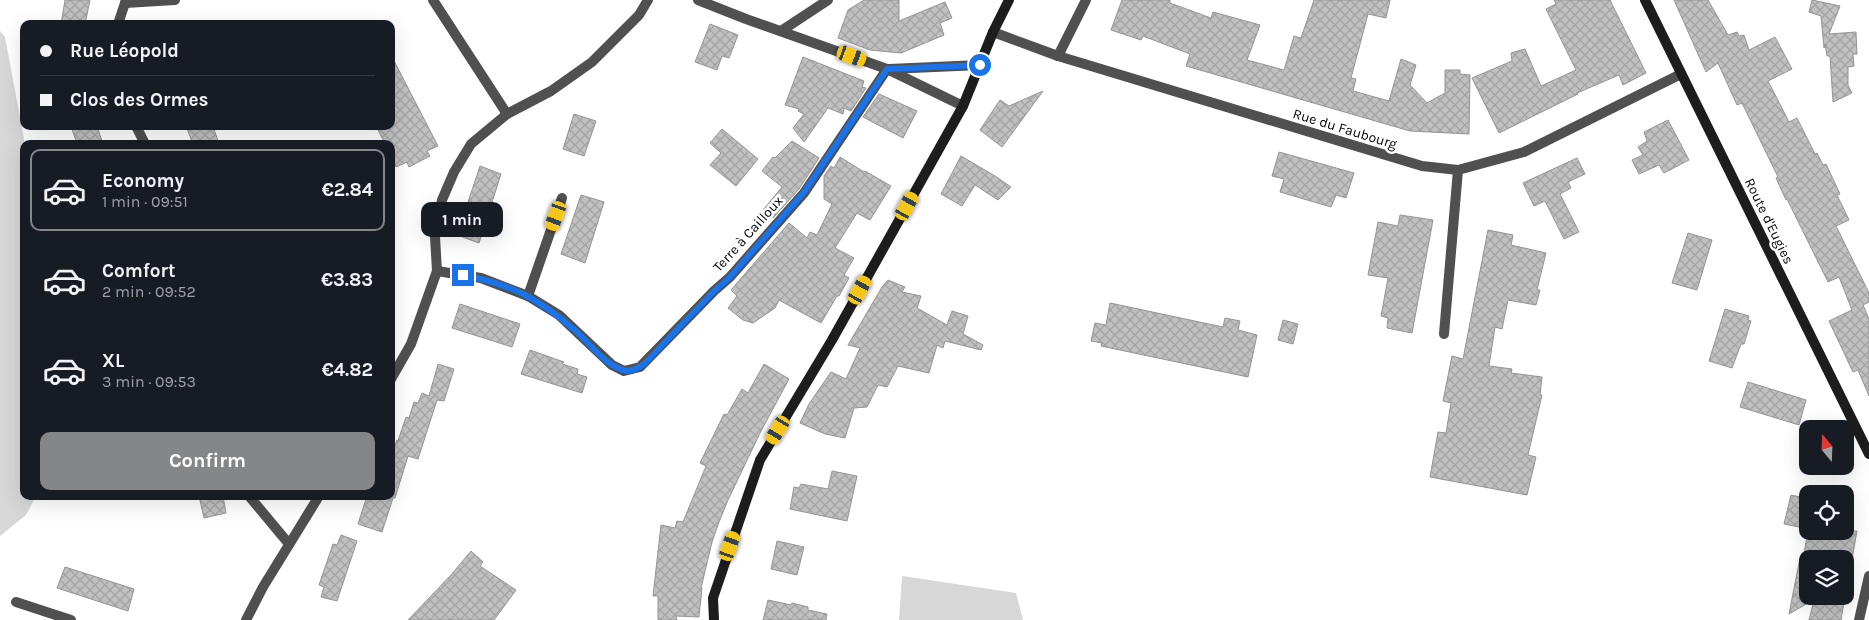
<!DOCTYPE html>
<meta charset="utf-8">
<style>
:root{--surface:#171b24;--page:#20242c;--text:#f1f3f6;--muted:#9ea1a6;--line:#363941;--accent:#858687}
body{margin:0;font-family:Karla,sans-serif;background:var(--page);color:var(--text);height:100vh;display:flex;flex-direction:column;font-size:19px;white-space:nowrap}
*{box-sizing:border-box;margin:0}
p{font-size:16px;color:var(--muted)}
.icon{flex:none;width:28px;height:28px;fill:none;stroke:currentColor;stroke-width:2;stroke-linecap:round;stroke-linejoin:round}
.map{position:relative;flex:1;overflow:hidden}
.sheet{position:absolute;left:20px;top:140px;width:375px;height:360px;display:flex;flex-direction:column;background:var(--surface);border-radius:10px;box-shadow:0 5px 20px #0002}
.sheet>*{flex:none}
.top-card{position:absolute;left:20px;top:20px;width:375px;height:110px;border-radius:10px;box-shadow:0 5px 20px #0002;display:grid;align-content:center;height:110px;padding:0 20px;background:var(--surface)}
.needle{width:32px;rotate:341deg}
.buttons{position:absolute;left:1799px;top:420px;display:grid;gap:10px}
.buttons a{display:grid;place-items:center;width:55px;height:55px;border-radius:10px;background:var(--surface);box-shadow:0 5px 20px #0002;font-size:25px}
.end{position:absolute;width:22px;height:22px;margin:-11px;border:6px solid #1a73e8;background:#fff;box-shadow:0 0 0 2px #fff}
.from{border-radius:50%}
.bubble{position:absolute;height:35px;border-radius:10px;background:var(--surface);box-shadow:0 5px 20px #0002;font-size:16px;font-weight:700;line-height:35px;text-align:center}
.car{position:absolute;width:15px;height:30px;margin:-15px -8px;border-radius:6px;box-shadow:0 0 4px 1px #0007;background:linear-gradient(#f5c518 24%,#345 0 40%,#f5c518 0 76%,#345 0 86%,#f5c518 0)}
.top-card b{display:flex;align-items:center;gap:18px;height:48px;font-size:19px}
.top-card b+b{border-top:1px solid var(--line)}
.top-card i{width:12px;height:12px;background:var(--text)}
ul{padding:9px 0 0;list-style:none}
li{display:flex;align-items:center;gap:15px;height:82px;margin:0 10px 8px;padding:0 10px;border:2px solid transparent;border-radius:10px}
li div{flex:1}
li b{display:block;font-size:19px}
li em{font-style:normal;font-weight:700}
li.current{border-color:var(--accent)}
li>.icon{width:45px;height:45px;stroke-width:1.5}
.button{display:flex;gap:10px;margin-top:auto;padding:10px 20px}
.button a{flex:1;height:58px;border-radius:10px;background:var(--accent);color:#fff;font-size:20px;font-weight:700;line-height:58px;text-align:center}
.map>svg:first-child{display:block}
.green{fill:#d7d7d7}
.building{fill:url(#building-cross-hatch);stroke:#949494}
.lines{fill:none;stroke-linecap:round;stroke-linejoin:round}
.street{stroke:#505050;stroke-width:10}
.secondary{stroke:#1d1d1d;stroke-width:10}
.route{stroke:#1a73e8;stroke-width:6}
.labels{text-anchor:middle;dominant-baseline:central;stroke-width:5;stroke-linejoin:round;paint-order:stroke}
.street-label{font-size:14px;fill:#000;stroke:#fff}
</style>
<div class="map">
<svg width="1869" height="620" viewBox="0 0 1869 620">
<defs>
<pattern id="building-cross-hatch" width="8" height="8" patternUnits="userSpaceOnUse" patternTransform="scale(1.25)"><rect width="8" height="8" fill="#c0c0c0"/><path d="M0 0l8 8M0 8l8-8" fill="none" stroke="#a3a3a3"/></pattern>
</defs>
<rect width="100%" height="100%" fill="#fff"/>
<g class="green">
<path d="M 0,31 L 5,37 L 25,144 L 24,144 L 24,496 L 36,496 L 26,515 L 0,536 Z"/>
<path d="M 902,576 L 1016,593 L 1023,620 L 899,620 Z"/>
</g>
<g class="building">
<path d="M 65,0 L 90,0 L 85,24 L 61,24 Z"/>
<path d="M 864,0 L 899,0 L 899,21 L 945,2 L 952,18 L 940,23 L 944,35 L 901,53 L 870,50 L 838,38 L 848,10 Z"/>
<path d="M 1122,0 L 1170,0 L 1170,3 L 1211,18 L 1213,12 L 1260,25 L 1247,60 L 1284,70 L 1294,36 L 1301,38 L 1314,0 L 1390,0 L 1386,18 L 1368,14 L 1351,78 L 1356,79 L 1353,91 L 1389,101 L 1401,59 L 1416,65 L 1410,85 L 1427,103 L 1445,93 L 1445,70 L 1460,70 L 1460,74 L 1470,75 L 1469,134 L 1410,131 L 1186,66 L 1190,54 L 1143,36 L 1141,40 L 1111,30 Z"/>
<path d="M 1554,0 L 1610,0 L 1646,73 L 1623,85 L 1619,75 L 1577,93 L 1578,94 L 1499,133 L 1472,78 L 1512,61 L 1511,53 L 1525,49 L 1541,86 L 1576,70 L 1546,9 L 1556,4 Z"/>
<path d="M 1674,0 L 1708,0 L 1728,35 L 1737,32 L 1739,36 L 1744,35 L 1749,50 L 1775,37 L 1792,69 L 1768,81 L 1789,122 L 1797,118 L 1815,154 L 1817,153 L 1823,165 L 1826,164 L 1840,194 L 1837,195 L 1849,220 L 1836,226 L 1869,293 L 1869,302 L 1863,305 L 1869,319 L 1869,396 L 1858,370 L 1853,372 L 1829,321 L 1852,310 L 1839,277 L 1828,282 L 1787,199 L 1786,200 L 1776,178 L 1778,177 L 1742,103 L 1737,105 L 1718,63 L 1706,72 Z"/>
<path d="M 1812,0 L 1840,6 L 1829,34 L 1856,32 L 1857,54 L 1853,54 L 1854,66 L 1848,67 L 1848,85 L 1852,93 L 1833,102 L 1830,56 L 1827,56 L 1825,44 L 1824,48 L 1821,16 L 1809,12 Z"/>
<path d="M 710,24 L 738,35 L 729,58 L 722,56 L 717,70 L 695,62 Z"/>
<path d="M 391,55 L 438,146 L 427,151 L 430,156 L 409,167 L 407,162 L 396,167 L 391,157 L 391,144 L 385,144 L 376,126 L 391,126 Z"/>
<path d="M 803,57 L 864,81 L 862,87 L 866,88 L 851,111 L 844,108 L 843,114 L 828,108 L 804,142 L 793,128 L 804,114 L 798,111 L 799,109 L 785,105 Z"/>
<path d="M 1043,91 L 1002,147 L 980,130 L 1000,100 L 1009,106 Z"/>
<path d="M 879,94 L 917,111 L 903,138 L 863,117 Z"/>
<path d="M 574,114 L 596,121 L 584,156 L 563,149 Z"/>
<path d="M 1668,120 L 1689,160 L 1664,173 L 1659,165 L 1639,174 L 1632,160 L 1643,155 L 1638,147 L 1647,141 L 1644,132 Z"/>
<path d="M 71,126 L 97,126 L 103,144 L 77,144 Z"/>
<path d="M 186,126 L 213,126 L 219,144 L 193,144 Z"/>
<path d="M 722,129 L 758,159 L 736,186 L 710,165 L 721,153 L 710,143 Z"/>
<path d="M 792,141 L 819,158 L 799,189 L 773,218 L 763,210 L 782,187 L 762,171 L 773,157 L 775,158 Z"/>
<path d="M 1279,152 L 1354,173 L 1346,198 L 1336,195 L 1331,207 L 1280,192 L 1284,179 L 1272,176 Z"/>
<path d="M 961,156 L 995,176 L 1011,187 L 998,200 L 975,185 L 962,206 L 941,194 Z"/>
<path d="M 840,157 L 864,172 L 865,171 L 891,186 L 870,220 L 857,213 L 835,248 L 854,258 L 844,275 L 849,278 L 839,296 L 837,296 L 821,323 L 779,300 L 775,308 L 753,323 L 743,320 L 728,308 L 737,296 L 731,290 L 789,223 L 807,238 L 810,232 L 817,235 L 832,204 L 824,199 L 824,176 L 831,166 L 834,168 Z"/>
<path d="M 1577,158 L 1585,174 L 1568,182 L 1571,188 L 1560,194 L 1579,232 L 1564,239 L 1545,201 L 1534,206 L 1523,183 Z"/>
<path d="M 480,166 L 501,174 L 479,243 L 457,235 Z"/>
<path d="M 581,195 L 604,202 L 585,263 L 561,254 Z"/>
<path d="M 1400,215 L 1433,220 L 1412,333 L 1387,328 L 1388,318 L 1381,316 L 1388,278 L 1368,275 L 1378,222 L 1398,226 Z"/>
<path d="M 1488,230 L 1513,235 L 1511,245 L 1546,253 L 1537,290 L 1540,290 L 1536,305 L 1508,300 L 1502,329 L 1495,327 L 1489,366 L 1512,369 L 1511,373 L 1542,377 L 1540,395 L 1542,395 L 1528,455 L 1536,457 L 1527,495 L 1430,477 L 1438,432 L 1446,433 L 1451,403 L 1443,401 L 1452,356 L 1463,359 Z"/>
<path d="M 1688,233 L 1712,240 L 1697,290 L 1672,283 Z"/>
<path d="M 888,280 L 905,287 L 902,292 L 921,296 L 917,308 L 947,325 L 952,311 L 968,316 L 963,334 L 983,345 L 981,350 L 945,341 L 943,348 L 937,345 L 929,373 L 898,366 L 887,387 L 878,385 L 867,407 L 854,408 L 845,438 L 825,434 L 800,423 L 809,404 L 831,372 L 846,379 L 860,348 L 848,345 L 882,287 Z"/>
<path d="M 1110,303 L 1223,327 L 1225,318 L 1240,321 L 1238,330 L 1257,335 L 1248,377 L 1101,346 L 1102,343 L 1091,341 L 1095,323 L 1106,325 Z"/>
<path d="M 460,304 L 520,324 L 512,347 L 452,328 Z"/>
<path d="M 1725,309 L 1749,316 L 1748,320 L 1751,321 L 1744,344 L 1741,344 L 1732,368 L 1709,361 Z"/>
<path d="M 1283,320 L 1298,324 L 1293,344 L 1278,340 Z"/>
<path d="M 530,350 L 564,362 L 562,364 L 578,369 L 577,374 L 587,377 L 582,393 L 521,374 Z"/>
<path d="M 438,364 L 454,369 L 444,401 L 437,400 L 418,459 L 408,456 L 395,498 L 393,498 L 382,532 L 358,524 L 367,496 L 391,496 L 391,457 L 397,440 L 398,441 L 406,417 L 409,418 L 414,402 L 418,403 L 422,393 L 429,396 Z"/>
<path d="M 764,364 L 789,379 L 760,433 L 728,500 L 719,522 L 712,542 L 701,588 L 702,588 L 699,617 L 676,616 L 677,620 L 658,620 L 658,596 L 653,596 L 661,525 L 675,528 L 677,521 L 683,522 L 706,466 L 700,463 L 724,414 L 727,415 L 742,389 L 748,393 Z"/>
<path d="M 1748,382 L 1806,400 L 1799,425 L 1740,407 Z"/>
<path d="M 832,471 L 857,476 L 847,521 L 790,509 L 794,487 L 799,488 L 801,484 L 828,489 Z"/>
<path d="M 1791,495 L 1805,498 L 1799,527 L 1784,524 Z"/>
<path d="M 199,496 L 223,496 L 226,513 L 204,518 Z"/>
<path d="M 1808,531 L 1857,531 L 1852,559 L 1805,559 L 1808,559 L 1808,603 L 1789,614 L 1800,558 L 1803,559 Z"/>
<path d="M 341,535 L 357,541 L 337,601 L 321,597 L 324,587 L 319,585 L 333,544 L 337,545 Z"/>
<path d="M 777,541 L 804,547 L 797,575 L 771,569 Z"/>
<path d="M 471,551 L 483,562 L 480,566 L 516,590 L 494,620 L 408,620 L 451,575 Z"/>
<path d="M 65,567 L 134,589 L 128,611 L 57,588 Z"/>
<path d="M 1815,596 L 1845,596 L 1841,620 L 1809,620 Z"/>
<path d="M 768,600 L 791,605 L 792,603 L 808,607 L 808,610 L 827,614 L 826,620 L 763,620 Z"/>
</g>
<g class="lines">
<g class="street">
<path d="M 433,0 L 507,114"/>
<path d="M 698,0 L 746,19 L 887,69 L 963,106"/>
<path d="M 125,3 L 175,0"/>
<path d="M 118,24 L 126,0"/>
<path d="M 781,31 L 828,0"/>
<path d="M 993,32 L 1058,56 L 1422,166 L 1458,170 L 1524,152 L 1681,74"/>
<path d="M 1058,56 L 1086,0"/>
<path d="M 889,69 L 980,65"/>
<path d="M 136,126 L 145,144"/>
<path d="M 437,271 L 481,278 L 528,296 L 559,315 L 612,365 L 624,371 L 640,367 L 714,291 L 730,277 L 804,193 L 887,69"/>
<path d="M 528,296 L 562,198"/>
<path d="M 1444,334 L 1458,170"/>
<path d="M 391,379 L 411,344 L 437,271 L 435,237 L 442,200 L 454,172 L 471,144 L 507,114 L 551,91 L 592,62 L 639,15 L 648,0"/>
<path d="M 249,496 L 289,544"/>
<path d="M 16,602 L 71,620"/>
<path d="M 246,620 L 263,587 L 319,496"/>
<path d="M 1859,620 L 1869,576"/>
</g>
<g class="secondary">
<path d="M 1645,0 L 1869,454"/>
<path d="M 714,620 L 713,598 L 760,460 L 832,340 L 963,106 L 993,32 L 1009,0"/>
</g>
</g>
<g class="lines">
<path class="route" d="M 463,275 C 511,284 540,299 577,332 C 590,344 603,362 620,369 C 628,373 637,369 644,364 L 714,291 L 730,277 L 804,192 L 887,69 L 980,65"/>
</g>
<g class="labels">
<g class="street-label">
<text transform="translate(1345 129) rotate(17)">Rue du Faubourg</text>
<text transform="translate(1769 221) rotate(64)">Route d'Eugies</text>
<text transform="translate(748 234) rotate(-48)">Terre à Cailloux</text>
</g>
</g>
</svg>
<div class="buttons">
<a><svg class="needle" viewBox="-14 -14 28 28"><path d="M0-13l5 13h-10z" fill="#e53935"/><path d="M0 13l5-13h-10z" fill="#9ea1a6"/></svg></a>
<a><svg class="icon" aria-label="locate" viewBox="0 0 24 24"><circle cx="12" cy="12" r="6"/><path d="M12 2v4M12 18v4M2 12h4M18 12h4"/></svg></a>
<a><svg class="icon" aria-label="layers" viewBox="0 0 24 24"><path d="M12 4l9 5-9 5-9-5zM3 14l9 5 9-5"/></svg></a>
</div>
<i class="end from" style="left:980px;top:65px"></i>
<i class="end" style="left:463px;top:275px"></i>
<div class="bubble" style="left:421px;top:202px;width:82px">1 min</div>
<i class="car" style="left:852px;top:56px;rotate:110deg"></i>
<i class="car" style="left:907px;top:206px;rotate:29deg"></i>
<i class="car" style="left:556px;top:216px;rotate:200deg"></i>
<i class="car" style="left:860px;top:290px;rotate:29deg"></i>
<i class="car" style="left:778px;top:430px;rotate:211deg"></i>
<i class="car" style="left:730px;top:546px;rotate:19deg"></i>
<div class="top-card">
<b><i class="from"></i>Rue Léopold</b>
<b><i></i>Clos des Ormes</b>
</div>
<section class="sheet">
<ul>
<li class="current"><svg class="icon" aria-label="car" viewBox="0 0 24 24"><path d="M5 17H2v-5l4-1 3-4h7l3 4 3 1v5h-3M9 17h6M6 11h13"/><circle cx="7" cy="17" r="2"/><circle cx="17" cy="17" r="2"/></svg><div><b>Economy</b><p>1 min · 09:51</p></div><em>€2.84</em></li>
<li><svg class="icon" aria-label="car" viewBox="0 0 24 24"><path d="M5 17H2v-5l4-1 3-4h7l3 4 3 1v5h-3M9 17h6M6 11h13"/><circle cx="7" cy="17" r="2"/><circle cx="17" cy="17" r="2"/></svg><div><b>Comfort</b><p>2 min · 09:52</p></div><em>€3.83</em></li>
<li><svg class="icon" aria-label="car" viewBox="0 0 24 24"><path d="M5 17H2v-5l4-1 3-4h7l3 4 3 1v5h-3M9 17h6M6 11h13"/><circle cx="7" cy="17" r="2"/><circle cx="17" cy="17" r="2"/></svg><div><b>XL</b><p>3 min · 09:53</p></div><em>€4.82</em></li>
</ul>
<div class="button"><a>Confirm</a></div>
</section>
</div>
